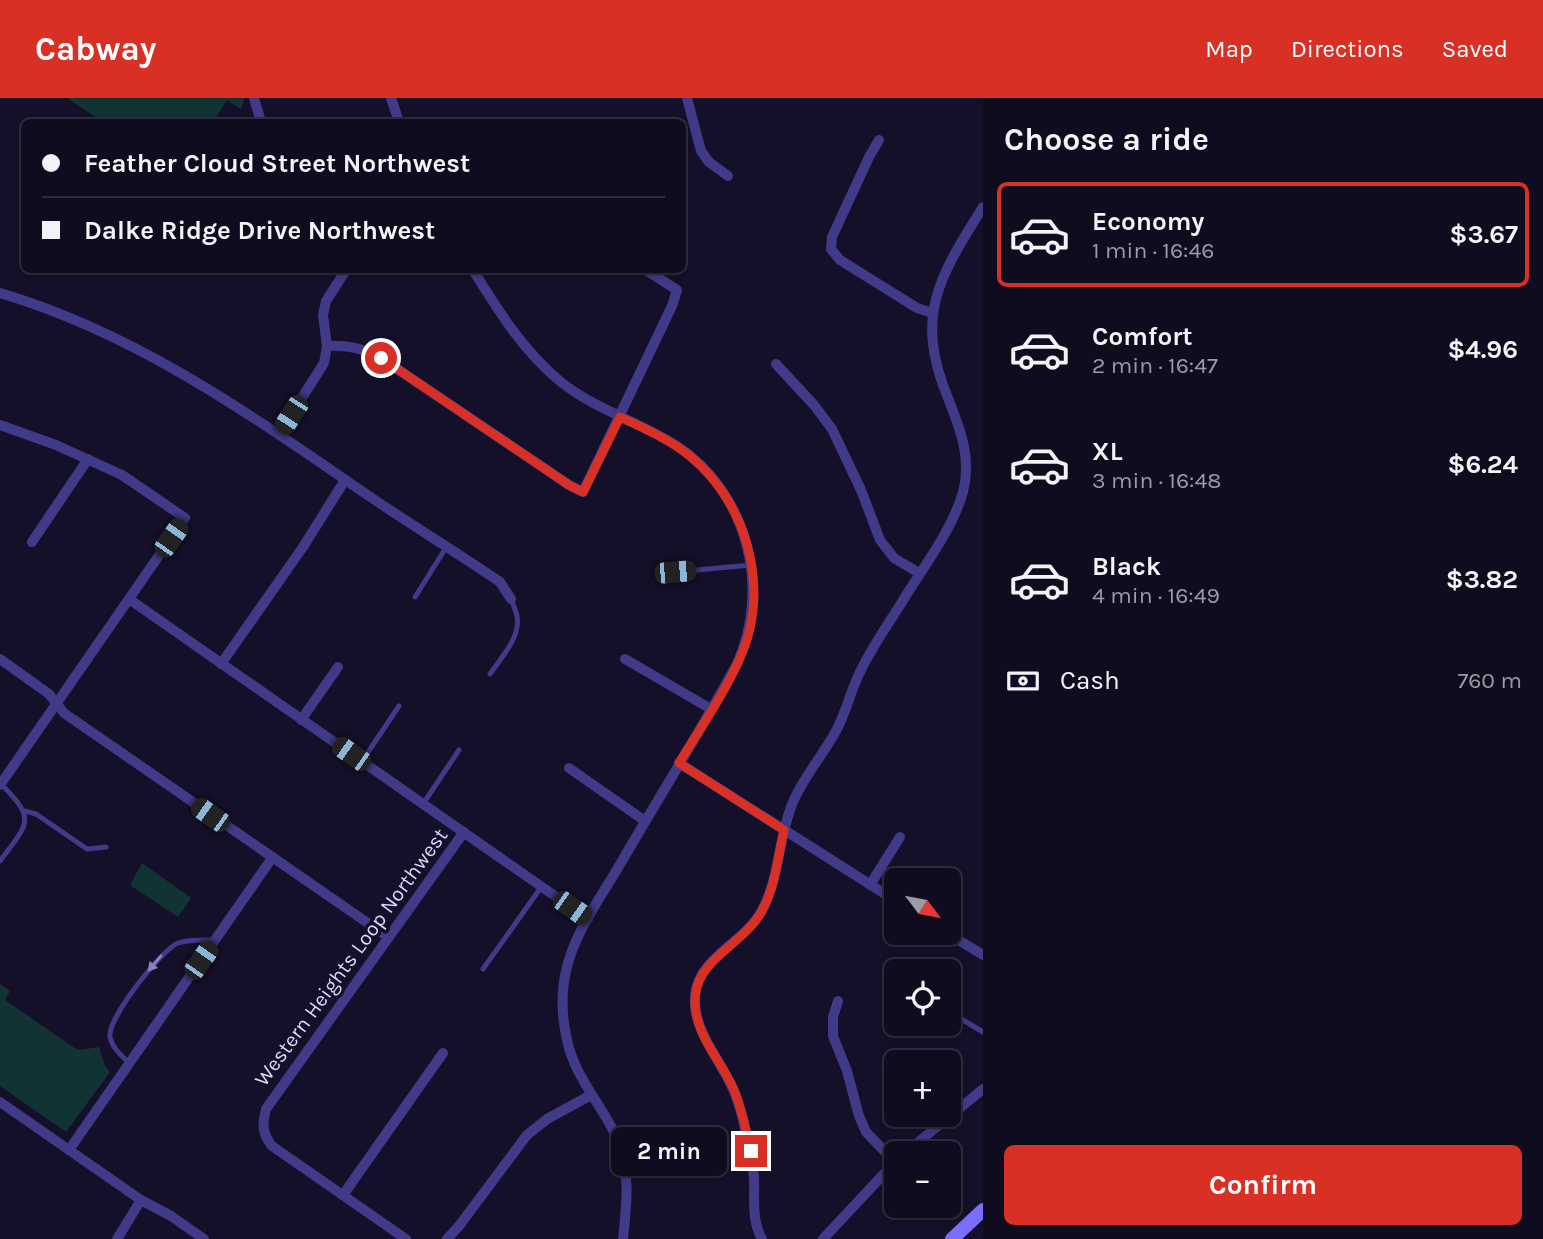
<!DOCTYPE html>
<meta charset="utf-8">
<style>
:root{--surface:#100c1f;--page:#1e1a2c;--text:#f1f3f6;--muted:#9c9ba4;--line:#302c3d;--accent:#d93025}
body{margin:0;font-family:Karla,sans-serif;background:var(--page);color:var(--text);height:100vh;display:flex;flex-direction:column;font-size:26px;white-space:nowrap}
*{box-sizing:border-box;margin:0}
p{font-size:23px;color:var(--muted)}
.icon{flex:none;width:38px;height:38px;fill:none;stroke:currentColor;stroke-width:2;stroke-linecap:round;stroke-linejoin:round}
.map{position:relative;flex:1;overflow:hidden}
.drawer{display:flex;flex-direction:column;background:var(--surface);width:560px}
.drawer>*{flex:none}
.guide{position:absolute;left:21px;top:21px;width:665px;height:154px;border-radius:10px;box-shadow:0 4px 10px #0003,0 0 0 2px var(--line);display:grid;align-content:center;height:154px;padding:0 21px;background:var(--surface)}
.needle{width:46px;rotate:122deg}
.buttons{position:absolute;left:884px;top:770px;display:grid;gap:14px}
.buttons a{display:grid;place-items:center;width:77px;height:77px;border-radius:10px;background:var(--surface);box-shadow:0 4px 10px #0003,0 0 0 2px var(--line);font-size:35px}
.end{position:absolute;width:32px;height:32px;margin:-16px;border:9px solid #d93025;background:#fff;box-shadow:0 0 0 4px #fff}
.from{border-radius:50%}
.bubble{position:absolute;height:49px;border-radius:10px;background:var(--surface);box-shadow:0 4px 10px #0003,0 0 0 2px var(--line);font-size:23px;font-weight:700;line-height:49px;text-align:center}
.car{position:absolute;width:21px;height:42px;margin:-21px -10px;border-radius:9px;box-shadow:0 0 5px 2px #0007;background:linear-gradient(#222 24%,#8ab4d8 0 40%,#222 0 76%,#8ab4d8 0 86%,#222 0)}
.guide b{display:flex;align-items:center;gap:24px;height:66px;font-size:26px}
.guide b+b{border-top:2px solid var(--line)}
.guide i{width:18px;height:18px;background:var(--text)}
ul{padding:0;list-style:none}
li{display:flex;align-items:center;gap:21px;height:105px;margin:0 14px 10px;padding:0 7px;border:4px solid transparent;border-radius:10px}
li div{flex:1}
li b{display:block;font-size:26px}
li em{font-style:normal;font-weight:700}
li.on{border-color:var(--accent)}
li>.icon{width:63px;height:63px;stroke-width:1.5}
h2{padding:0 21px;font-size:32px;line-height:84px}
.pay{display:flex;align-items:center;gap:18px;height:77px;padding:0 21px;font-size:26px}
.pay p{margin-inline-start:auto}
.action{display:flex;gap:14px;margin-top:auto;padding:14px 21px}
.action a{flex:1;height:80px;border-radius:10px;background:var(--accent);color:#fff;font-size:28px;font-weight:700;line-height:80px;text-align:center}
header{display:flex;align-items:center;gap:42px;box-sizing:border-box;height:98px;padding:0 35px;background:var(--accent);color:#fff}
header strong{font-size:33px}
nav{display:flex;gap:38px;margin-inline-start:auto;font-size:24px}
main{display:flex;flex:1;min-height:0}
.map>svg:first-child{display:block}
.green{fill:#123333}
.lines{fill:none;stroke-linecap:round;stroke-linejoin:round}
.service{stroke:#413a89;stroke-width:5}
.minor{stroke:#413a89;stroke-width:10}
.secondary{stroke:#796eff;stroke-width:14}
.oneway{fill:#8881be}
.route{stroke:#d93025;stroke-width:9}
.labels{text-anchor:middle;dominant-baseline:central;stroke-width:7;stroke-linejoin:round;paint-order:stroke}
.street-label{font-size:21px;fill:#ded7ff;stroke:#151029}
</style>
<header>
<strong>Cabway</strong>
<nav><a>Map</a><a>Directions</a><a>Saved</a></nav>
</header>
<main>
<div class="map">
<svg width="983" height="1141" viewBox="0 0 983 1141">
<rect width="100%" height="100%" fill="#151029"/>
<g class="green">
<path d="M 67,0 L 244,0 L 244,1 L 241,11 L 227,2 L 213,24 L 103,24 Z"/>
<path d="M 142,765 L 191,800 L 178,819 L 130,787 Z"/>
<path d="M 0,886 L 10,893 L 5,902 L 73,949 L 79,952 L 99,949 L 105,968 L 110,974 L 66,1034 L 0,988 Z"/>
</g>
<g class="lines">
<g class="service">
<path d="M 675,474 L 751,467"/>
<path d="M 415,499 L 447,448"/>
<path d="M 490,576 C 501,560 521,539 517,518 C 516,513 513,506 511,501"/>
<path d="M 362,663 L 399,608"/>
<path d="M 423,706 L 459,652"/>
<path d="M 25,713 L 36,716 L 87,751 L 106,749"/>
<path d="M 0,763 C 28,725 37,722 1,686"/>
<path d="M 483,871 L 542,788"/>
<path d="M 948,913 L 983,934"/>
<path d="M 129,965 C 122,958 112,950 110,939 C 107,921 161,852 178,845 C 189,841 204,842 215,842"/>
</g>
<g class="minor">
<path d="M 254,0 L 261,24"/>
<path d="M 391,0 L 399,24"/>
<path d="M 687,0 L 701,53 L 709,64 L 728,78"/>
<path d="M 879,42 L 869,59 L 832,139 L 831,151 L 840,162 L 917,210 L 932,215"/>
<path d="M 473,172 C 498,212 523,253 561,284 C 596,312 640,324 677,348 C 748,395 771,490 737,566 C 700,634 658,701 619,768 C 600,801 574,835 566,873 C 561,895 562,920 567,942 C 574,977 600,1005 615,1036 C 631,1071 627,1105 623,1141"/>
<path d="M 0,195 C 136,235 251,317 366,396 C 410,426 456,454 500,484 L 511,501"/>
<path d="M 327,248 C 348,247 362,250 381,260 L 569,387 L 583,394 L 672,208 L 677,192 L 646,172"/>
<path d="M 776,266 L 814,307 L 832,331 L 861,392 L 880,442 L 894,460 L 919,475"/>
<path d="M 0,327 L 56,347 L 122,377 L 185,420 L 0,687"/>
<path d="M 279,336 L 324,265 L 327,248 L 323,217 L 326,203 L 346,172"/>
<path d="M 32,444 L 88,361"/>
<path d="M 129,501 L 588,821"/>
<path d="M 0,561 L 49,596 L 64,615 L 388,839"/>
<path d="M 625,561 L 711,611"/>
<path d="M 221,566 L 303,449 L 345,382"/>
<path d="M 301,622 L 338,569"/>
<path d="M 679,665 L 896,803"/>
<path d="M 569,670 L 645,723"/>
<path d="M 870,787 L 900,739"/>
<path d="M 947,835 L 983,857"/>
<path d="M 838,903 L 833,919 L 833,938 L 847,973 L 859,1018 L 866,1034 L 895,1064"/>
<path d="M 0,1004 L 141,1102 L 171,1118 L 204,1141"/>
<path d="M 69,1052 L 272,760"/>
<path d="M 905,1055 L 983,991"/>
<path d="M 343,1097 L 443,955"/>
<path d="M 117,1141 L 141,1102"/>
<path d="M 406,1141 L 272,1048 C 262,1035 262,1027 266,1011 L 464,734"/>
<path d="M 447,1141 L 459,1128 L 527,1037 L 547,1021 L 591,997"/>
<path d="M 762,1141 C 751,1121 755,1102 754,1080 C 753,1064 750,1050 746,1035 C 743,1020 739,1005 733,991 C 720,961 692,932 695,897 C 699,859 744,845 761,814 C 780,781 778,739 793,704 C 804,678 824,656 837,631 C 847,612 851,591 861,572 C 872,549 888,526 902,504 C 923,469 952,433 963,394 C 972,360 960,331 948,300 C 914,218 939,179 983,109"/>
<path d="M 823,1141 L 896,1063"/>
</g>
<path class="secondary" d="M 952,1141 L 983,1112"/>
</g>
<defs><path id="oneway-solid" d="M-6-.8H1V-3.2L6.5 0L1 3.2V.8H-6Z" transform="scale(1.75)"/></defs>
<use class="oneway" href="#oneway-solid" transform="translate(155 865) rotate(130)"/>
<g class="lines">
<path class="route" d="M 381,260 L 569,387 L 583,394 L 620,319 C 644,330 669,341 690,358 C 745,403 770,486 743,553 C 727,592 701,629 679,665 L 784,732 C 778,759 775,789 762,813 C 740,852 687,862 696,915 C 701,943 723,966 734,992 C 742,1011 746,1033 751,1053"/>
</g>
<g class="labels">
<g class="street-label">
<text transform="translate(351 859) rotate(-54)">Western Heights Loop Northwest</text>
</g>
</g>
</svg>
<div class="buttons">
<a><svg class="needle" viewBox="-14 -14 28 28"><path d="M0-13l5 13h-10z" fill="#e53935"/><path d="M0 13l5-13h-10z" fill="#9c9ba4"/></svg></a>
<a><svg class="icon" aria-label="locate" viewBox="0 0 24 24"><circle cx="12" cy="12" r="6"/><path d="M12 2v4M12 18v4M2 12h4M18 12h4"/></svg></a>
<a>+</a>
<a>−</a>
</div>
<i class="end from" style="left:381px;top:260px"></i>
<i class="end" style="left:751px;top:1053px"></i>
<div class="bubble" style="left:611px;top:1029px;width:116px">2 min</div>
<i class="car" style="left:291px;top:317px;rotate:213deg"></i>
<i class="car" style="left:171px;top:440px;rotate:35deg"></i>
<i class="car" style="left:675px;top:474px;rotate:85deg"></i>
<i class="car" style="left:351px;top:656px;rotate:305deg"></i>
<i class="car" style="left:210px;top:717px;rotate:305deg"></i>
<i class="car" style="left:572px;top:810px;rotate:125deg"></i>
<i class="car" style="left:201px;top:862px;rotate:35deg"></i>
<div class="guide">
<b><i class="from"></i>Feather Cloud Street Northwest</b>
<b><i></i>Dalke Ridge Drive Northwest</b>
</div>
</div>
<section class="drawer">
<h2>Choose a ride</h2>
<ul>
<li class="on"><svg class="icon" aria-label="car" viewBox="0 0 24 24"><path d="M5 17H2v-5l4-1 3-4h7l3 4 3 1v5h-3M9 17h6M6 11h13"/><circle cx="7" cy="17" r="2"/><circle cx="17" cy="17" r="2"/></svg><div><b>Economy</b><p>1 min · 16:46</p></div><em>$3.67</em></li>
<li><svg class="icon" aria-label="car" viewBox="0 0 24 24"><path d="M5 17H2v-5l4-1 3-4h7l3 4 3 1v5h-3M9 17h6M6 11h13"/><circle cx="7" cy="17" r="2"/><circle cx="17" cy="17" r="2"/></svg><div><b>Comfort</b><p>2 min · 16:47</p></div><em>$4.96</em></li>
<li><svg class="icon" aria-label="car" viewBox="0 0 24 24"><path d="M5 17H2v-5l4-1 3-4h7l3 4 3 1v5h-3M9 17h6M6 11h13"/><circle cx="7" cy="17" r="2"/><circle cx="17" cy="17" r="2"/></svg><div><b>XL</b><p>3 min · 16:48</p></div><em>$6.24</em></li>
<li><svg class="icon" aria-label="car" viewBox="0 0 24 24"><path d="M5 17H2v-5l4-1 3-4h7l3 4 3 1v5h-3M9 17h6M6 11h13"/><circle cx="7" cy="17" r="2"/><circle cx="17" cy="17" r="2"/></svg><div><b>Black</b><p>4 min · 16:49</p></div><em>$3.82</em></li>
</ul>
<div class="pay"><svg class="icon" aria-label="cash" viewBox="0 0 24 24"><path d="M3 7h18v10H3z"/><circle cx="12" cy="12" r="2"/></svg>Cash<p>760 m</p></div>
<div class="action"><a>Confirm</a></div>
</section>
</main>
